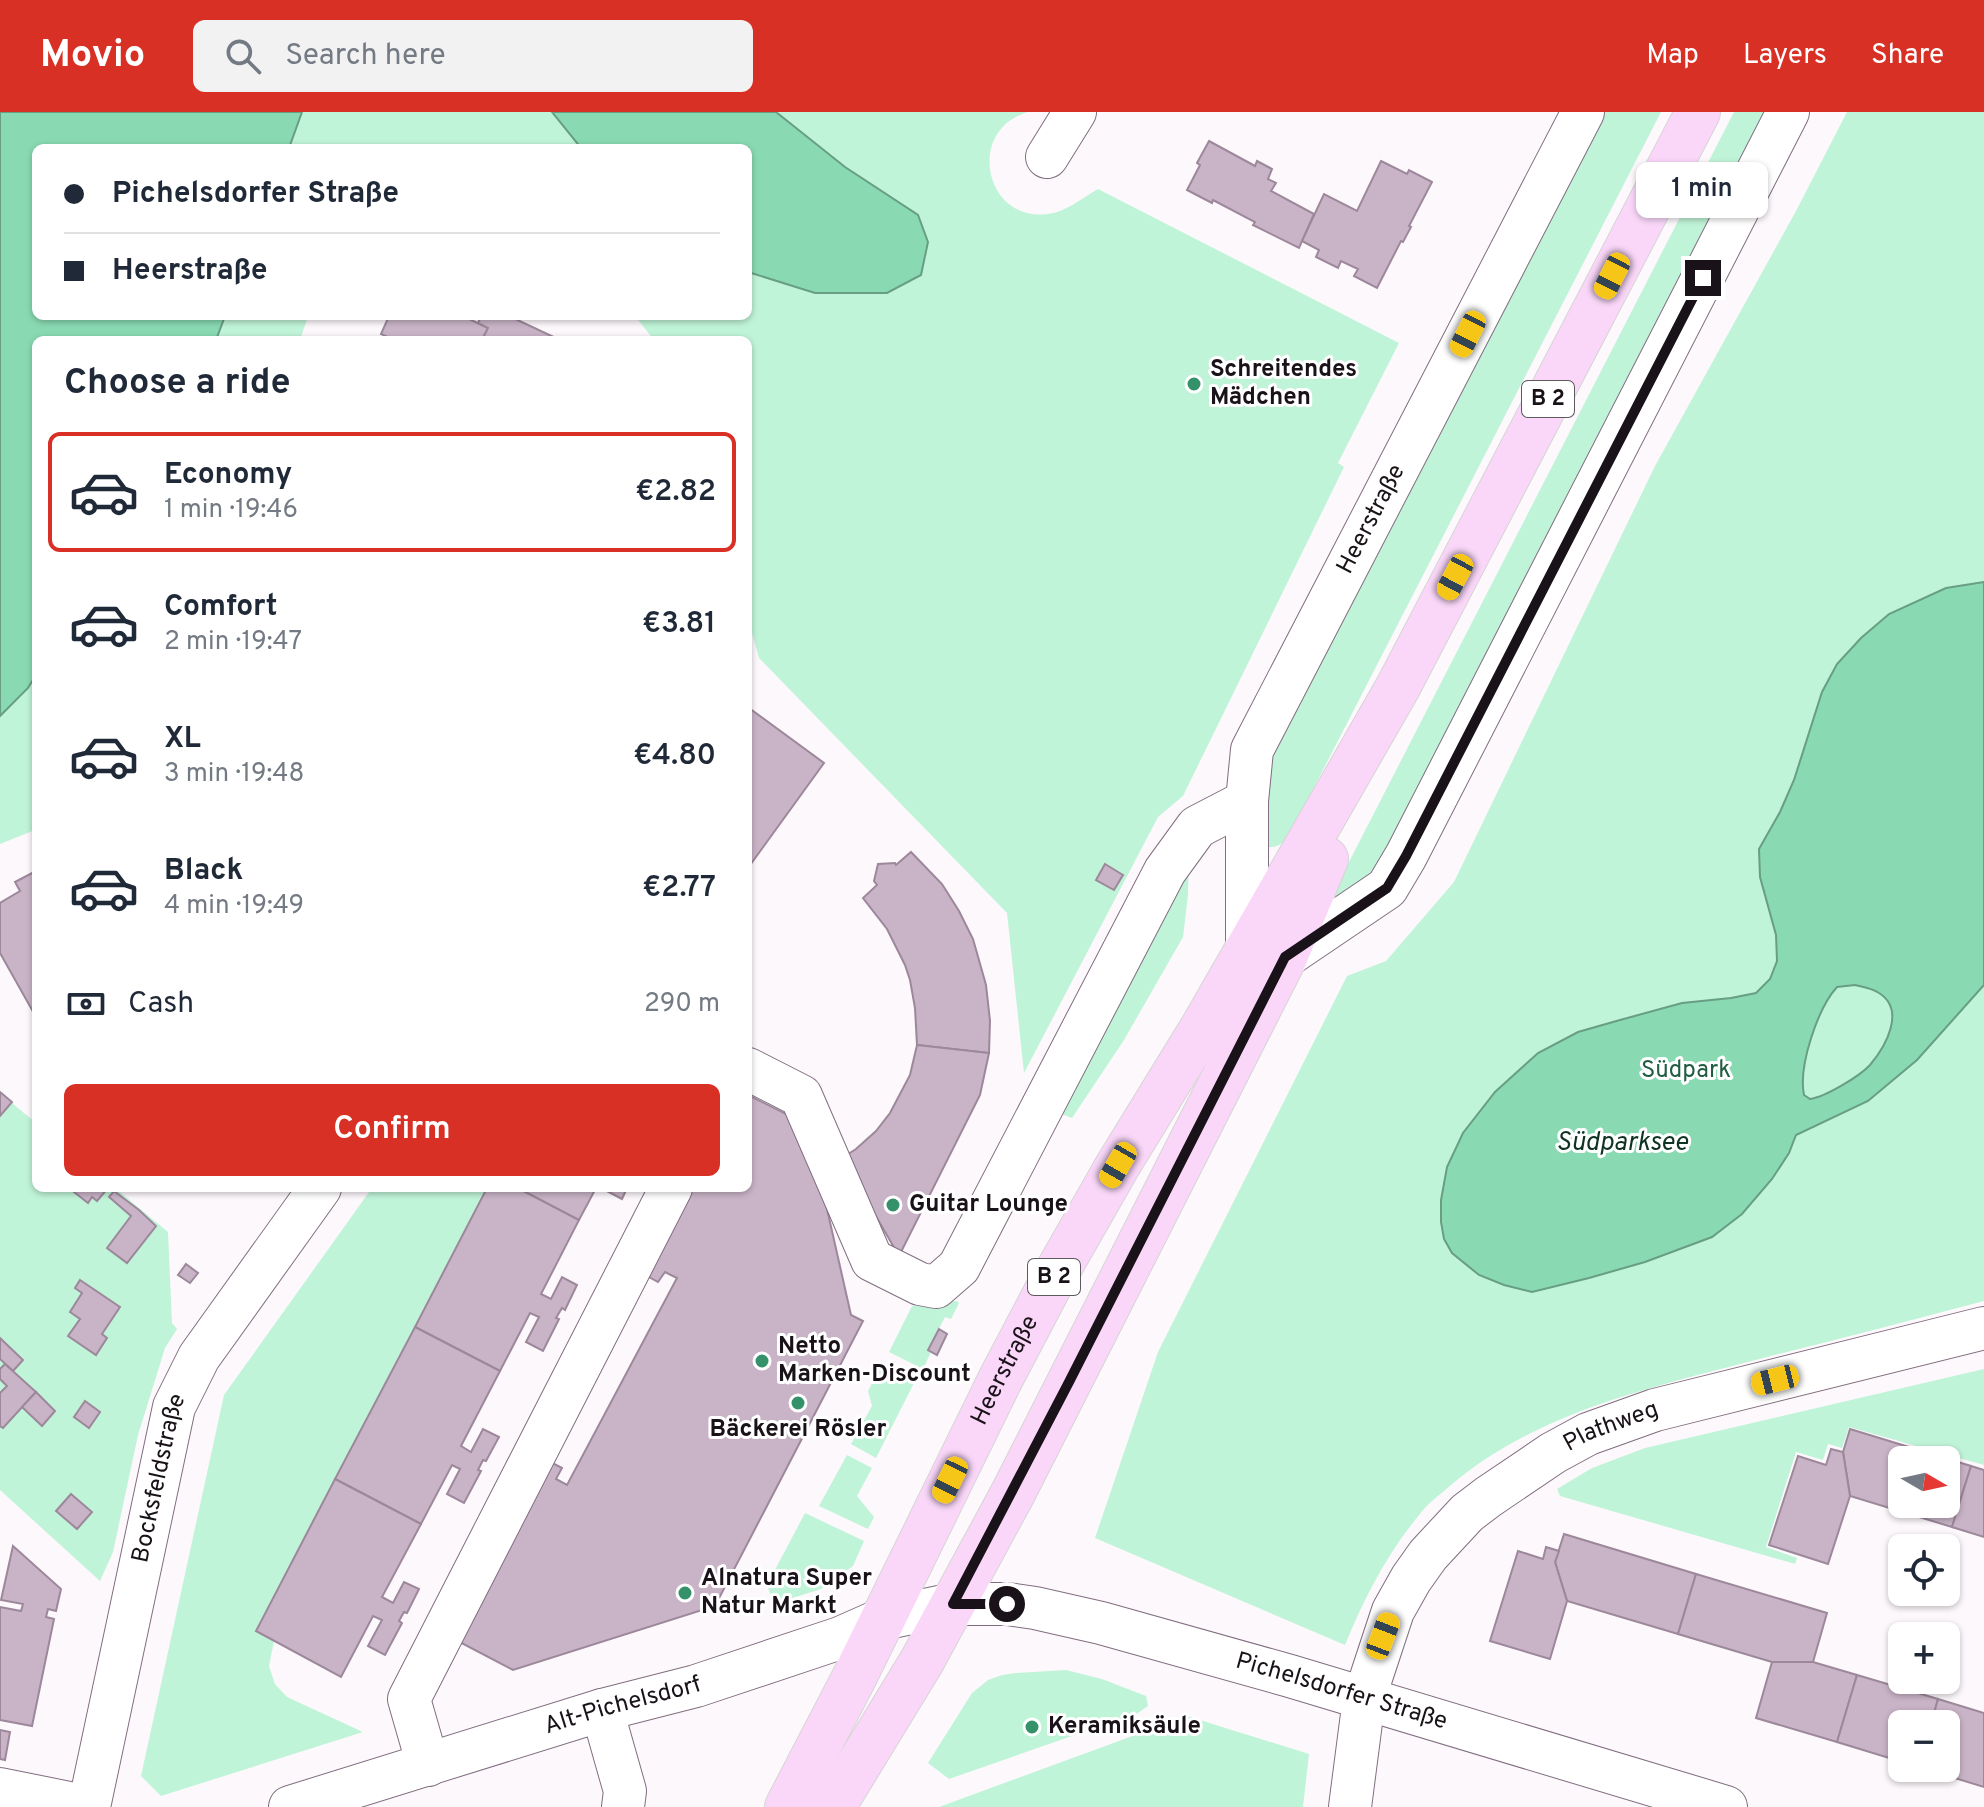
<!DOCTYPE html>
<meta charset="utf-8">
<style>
:root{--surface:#fff;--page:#f2f2f3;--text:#1f2937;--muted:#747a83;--line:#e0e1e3;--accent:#d93025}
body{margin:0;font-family:Overpass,sans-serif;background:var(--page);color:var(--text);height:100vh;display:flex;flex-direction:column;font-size:30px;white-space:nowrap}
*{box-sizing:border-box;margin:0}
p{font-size:26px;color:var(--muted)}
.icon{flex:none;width:44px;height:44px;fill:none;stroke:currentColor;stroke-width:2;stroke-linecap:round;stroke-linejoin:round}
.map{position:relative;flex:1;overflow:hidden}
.details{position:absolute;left:32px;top:224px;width:720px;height:856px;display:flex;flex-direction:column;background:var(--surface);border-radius:12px;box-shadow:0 2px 6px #0004}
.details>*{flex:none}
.hud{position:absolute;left:32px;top:32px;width:720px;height:176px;border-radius:12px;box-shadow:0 2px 6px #0004;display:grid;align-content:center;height:176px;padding:0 32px;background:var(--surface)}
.needle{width:52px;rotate:99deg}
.fabs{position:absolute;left:1888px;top:1334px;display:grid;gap:16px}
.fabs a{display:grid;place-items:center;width:72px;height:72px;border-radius:12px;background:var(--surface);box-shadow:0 2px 6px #0004;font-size:40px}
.end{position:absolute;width:36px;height:36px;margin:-18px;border:10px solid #191218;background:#fff;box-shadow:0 0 0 4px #fff}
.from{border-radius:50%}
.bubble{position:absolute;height:56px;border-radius:12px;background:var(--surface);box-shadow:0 2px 6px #0004;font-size:26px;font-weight:600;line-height:56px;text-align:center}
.car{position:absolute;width:24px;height:48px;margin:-24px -12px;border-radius:10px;box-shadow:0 0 6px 2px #0007;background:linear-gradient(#f5c518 24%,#345 0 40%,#f5c518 0 76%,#345 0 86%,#f5c518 0)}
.hud b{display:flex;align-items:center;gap:28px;height:76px;font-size:30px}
.hud b+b{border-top:2px solid var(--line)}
.hud i{width:20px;height:20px;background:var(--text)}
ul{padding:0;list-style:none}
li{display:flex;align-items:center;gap:24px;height:120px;margin:0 16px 12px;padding:0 16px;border:4px solid transparent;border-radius:12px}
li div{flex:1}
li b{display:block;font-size:30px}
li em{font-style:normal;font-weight:600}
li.on{border-color:var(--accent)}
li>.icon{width:72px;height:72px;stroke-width:1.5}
h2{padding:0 32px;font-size:36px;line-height:96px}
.pay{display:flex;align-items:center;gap:20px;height:88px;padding:0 32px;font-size:30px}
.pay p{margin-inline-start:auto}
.button{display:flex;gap:16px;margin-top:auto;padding:16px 32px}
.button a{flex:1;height:92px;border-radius:12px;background:var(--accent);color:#fff;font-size:32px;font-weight:600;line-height:92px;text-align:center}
header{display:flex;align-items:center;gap:48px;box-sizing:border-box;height:112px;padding:0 40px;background:var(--accent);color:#fff}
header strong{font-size:38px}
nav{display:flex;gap:44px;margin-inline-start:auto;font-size:28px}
.search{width:560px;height:72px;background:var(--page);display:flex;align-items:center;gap:20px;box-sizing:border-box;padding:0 28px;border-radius:12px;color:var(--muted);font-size:30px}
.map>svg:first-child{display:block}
.green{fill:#c0f4d8}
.water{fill:#89dab2;stroke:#679e84;stroke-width:2;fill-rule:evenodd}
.building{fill:#c9b4c7;stroke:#9c889a;stroke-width:2;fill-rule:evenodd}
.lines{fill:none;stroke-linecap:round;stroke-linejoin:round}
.minor-casing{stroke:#816e80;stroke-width:44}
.major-casing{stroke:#d6d4d5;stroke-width:46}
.minor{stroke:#fff;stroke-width:42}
.major{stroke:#fad7f9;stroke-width:44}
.route{stroke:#191218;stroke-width:10}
.poi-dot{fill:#349169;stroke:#fff;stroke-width:3}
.labels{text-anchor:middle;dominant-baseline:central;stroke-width:6;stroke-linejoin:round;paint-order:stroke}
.shield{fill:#fff;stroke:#5e595d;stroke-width:2}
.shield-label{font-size:22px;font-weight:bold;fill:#191218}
.poi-label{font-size:24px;font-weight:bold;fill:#191218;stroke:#fff;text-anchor:start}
.street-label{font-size:24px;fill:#191218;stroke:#fff}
.park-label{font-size:24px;fill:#215d43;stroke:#fff}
.water-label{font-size:26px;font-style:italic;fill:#0e3323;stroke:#fff}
</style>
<header>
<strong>Movio</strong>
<div class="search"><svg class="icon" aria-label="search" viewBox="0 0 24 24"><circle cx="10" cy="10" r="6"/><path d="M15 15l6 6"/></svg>Search here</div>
<nav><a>Map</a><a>Layers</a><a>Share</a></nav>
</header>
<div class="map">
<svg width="1984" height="1695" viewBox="0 0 1984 1695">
<rect width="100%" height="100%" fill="#fdf8fc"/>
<g class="green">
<path d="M 302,0 L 1028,0 C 965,18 985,111 1048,102 C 1066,100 1082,86 1098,77 L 1399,231 L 1338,351 L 1344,355 L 1183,684 L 1158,705 L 1024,961 L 1007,801 L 759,546 L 748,507 L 748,228 L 654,228 L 635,204 L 748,204 L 748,36 L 289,36 Z"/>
<path d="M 1596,0 L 1661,0 L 1287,728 C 1278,734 1274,737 1263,734 L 1263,646 Z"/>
<path d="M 1734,0 L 1769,0 L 1399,722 L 1367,770 L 1335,791 L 1331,785 Z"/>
<path d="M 1847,0 L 1984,0 L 1984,1189 C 1912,1208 1840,1227 1767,1245 C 1658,1274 1539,1298 1451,1373 C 1442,1381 1431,1389 1424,1397 C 1389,1438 1365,1484 1345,1533 L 1095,1426 L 1158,1240 L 1347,864 L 1386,849 L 1454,770 L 1655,354 L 1796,99 Z"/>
<path d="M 225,204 L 308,204 L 300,228 L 216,228 Z"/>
<path d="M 36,563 L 36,715 L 35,718 L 0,732 L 0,604 L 28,576 Z"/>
<path d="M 1189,736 L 1188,783 L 1183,825 L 1124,928 L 1072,1006 L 1051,998 Z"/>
<path d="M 0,981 L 36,1011 L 36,1076 L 115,1076 L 168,1120 L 172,1211 L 177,1217 L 165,1236 L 138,1323 L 113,1440 L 100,1469 L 0,1378 Z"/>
<path d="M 372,1076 L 487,1076 L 256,1519 L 274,1529 L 269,1554 L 275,1572 L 287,1585 L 363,1620 L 161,1684 L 141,1664 L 224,1283 Z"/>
<path d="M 957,1189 L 959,1191 L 951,1207 L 945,1205 L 928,1238 L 931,1240 L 923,1257 L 889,1240 L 912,1194 Z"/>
<path d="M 881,1254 L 914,1271 L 876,1346 L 851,1332 L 872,1294 L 868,1279 Z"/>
<path d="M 1984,1257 L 1984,1353 L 1849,1315 L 1842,1336 L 1828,1332 L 1823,1348 L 1796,1340 L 1766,1435 L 1797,1446 L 1795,1452 L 1560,1384 L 1557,1377 L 1592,1356 L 1645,1336 Z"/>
<path d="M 847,1343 L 872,1356 L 857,1384 L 874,1405 L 868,1417 L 819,1394 Z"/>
<path d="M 805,1401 L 864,1429 L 853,1454 L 821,1477 L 774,1492 L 767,1473 Z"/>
<path d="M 1066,1558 L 1102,1567 L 1146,1584 L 1148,1594 L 1138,1601 L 949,1667 L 928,1651 L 972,1581 L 988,1568 L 1002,1563 L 1016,1561 Z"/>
<path d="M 1187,1604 L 1309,1642 L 1303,1695 L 939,1695 Z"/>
</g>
<g class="water">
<path d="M 0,0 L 302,0 L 289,36 L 36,36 L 36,204 L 225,204 L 216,228 L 36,228 L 36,563 L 28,576 L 0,604 Z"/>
<path d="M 552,0 L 776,0 L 845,55 L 918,103 L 928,130 L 921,163 L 887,181 L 815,181 L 748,160 L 748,36 L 581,36 Z"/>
<path d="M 1984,470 L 1984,873 L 1917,948 L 1868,989 L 1796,1023 L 1789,1041 L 1772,1067 L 1742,1102 L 1712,1125 L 1645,1150 L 1589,1166 L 1532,1180 L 1504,1173 L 1479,1163 L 1452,1141 L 1444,1127 L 1441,1110 L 1441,1088 L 1447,1055 L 1463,1021 L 1495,980 L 1538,941 L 1578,920 L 1620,908 L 1682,891 L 1731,886 L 1756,881 L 1770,867 L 1777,849 L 1776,823 L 1760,765 L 1759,737 L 1780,700 L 1794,668 L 1822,580 L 1837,552 L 1861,526 L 1889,502 L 1946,476 ZM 1855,873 C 1863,875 1872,876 1879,881 C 1906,898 1886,934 1870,953 C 1860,964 1825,985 1810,987 L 1804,983 C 1798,954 1818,896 1837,875 Z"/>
</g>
<g class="building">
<path d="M 1209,29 L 1255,54 L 1257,49 L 1272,57 L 1268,67 L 1276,71 L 1271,79 L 1314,102 L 1299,136 L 1253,113 L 1255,110 L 1213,88 L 1212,91 L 1187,78 L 1200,53 L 1197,51 Z"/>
<path d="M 1381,49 L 1407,62 L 1409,58 L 1432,70 L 1409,114 L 1411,115 L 1403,130 L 1401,129 L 1377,176 L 1354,164 L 1358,157 L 1341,149 L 1338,156 L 1316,145 L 1319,138 L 1302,129 L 1324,82 L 1357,99 Z"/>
<path d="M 389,204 L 463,204 L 488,216 L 482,228 L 389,228 L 390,226 L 381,222 Z"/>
<path d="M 481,204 L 509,204 L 560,228 L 482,228 L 488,216 L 478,211 Z"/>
<path d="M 749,596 L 824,651 L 748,756 L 748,597 Z"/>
<path d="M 911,740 L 942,772 L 959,799 L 973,827 L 986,873 L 990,909 L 989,941 L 917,933 L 915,896 L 910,868 L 905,853 L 887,817 L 863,786 L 877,773 L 874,769 L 878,752 L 895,751 L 896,753 Z"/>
<path d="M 1105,752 L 1123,763 L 1114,778 L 1096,768 Z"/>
<path d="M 36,759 L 36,905 L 0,841 L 0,791 L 20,779 L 15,770 Z"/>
<path d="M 917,933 L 989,941 L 980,983 L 899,1144 L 842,1046 L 856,1037 L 876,1019 L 890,1001 L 910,963 Z"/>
<path d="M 0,980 L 12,990 L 0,1004 Z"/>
<path d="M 748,983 L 808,1013 L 851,1203 L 863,1209 L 715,1494 L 513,1558 L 452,1526 L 543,1346 L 562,1356 L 556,1367 L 567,1373 L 677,1166 L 665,1160 L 658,1170 L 640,1160 L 683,1076 L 748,1076 Z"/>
<path d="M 69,1076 L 108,1076 L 97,1089 L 92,1085 L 88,1091 Z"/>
<path d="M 487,1076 L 518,1076 L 579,1108 L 541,1182 L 551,1187 L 562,1165 L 577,1173 L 565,1198 L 562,1196 L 556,1206 L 559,1207 L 543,1239 L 526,1230 L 539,1205 L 530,1201 L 500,1259 L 415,1215 Z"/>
<path d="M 518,1076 L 596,1076 L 579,1108 Z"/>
<path d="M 606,1076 L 627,1076 L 622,1087 L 605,1078 Z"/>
<path d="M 114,1079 L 139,1098 L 156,1114 L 127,1151 L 107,1136 L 131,1104 L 109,1085 Z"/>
<path d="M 186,1152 L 198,1161 L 190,1171 L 178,1163 Z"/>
<path d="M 80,1168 L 120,1195 L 102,1222 L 107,1226 L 96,1243 L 68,1224 L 80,1207 L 70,1200 L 82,1181 L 75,1176 Z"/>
<path d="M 415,1215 L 500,1259 L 461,1334 L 471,1340 L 483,1317 L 499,1325 L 486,1349 L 483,1348 L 478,1358 L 481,1359 L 464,1391 L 447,1382 L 460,1357 L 452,1353 L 421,1412 L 335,1367 Z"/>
<path d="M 939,1217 L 947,1222 L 937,1243 L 928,1238 Z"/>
<path d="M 0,1226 L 23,1248 L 13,1259 L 0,1247 Z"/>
<path d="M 5,1252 L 36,1280 L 3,1316 L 0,1314 L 0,1281 L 7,1274 L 0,1267 L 0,1257 Z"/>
<path d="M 36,1280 L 55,1299 L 42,1314 L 22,1295 Z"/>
<path d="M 85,1289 L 100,1300 L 89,1316 L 74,1305 Z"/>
<path d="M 1850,1317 L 1971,1354 L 1952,1415 L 1850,1384 L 1843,1340 ZM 1902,1348 L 1946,1348 L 1946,1392 L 1902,1392 Z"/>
<path d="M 1831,1337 L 1843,1340 L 1850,1384 L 1828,1452 L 1769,1433 L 1798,1344 L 1826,1353 Z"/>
<path d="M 1971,1354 L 1984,1358 L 1984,1425 L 1952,1415 Z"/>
<path d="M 335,1367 L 421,1412 L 382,1485 L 393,1491 L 404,1470 L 419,1477 L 407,1501 L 404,1500 L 399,1509 L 402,1511 L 385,1543 L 368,1534 L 382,1508 L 373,1504 L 341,1565 L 256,1519 Z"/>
<path d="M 71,1382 L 92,1400 L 77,1417 L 56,1399 Z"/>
<path d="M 1564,1422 L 1696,1462 L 1678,1522 L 1567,1489 L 1555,1450 Z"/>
<path d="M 13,1434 L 61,1477 L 56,1499 L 48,1497 L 46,1505 L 54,1507 L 32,1614 L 0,1608 L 0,1495 L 21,1499 L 23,1492 L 1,1488 Z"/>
<path d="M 1546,1435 L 1559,1439 L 1555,1450 L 1567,1489 L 1550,1547 L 1490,1529 L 1518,1439 L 1543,1447 Z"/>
<path d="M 1696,1462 L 1827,1501 L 1813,1550 L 1772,1550 L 1678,1522 Z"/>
<path d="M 1772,1550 L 1813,1550 L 1857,1563 L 1837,1630 L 1756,1606 Z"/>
<path d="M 1857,1563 L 1938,1587 L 1931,1612 L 1902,1612 L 1902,1650 L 1837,1630 Z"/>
<path d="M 1938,1587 L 1984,1601 L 1984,1675 L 1922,1656 L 1946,1656 L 1946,1612 L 1931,1612 Z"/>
<path d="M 0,1618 L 10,1620 L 5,1648 L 0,1647 Z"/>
</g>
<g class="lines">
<g class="minor-casing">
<g id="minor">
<path d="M 1047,45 L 1075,0"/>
<path id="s1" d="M 1247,836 L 1247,689 L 1252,638 L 1583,0"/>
<path d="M 1285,845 L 1387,776 L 1406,744 L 1788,0"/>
<path d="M 748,957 L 801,984 L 872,1148 L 920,1172 L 936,1175 L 959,1155 L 1165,759 L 1197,715 L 1247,689"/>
<path d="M 602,1598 L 625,1679 L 623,1695"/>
<path d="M 428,1653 L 409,1587 L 671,1076"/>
<path d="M 0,1677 L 89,1695"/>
<path id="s2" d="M 89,1695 L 174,1295 L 199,1245 L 320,1076"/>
<path id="s3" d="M 290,1695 L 602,1598 L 696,1574 L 840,1526 L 883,1507 L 953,1492 L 1007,1492 L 1035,1496 L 1101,1511 L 1290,1564 L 1726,1695"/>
<path id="s4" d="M 1350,1695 L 1364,1587 L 1393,1499 L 1411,1467 L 1428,1443 L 1467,1401 L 1488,1385 L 1553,1341 L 1588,1322 L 1655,1298 L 1984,1216"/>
</g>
</g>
<g class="major-casing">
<g id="major">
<path id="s5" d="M 787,1695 L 855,1564 L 1000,1268 L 1053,1167 L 1118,1053 L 1204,913 L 1398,575 L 1698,0"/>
<path d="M 833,1695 L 922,1549 L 1013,1381 L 1285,845 L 1326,747"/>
</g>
</g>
<use href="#minor" class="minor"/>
<use href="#major" class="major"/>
</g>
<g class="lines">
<path class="route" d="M 1007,1492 L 953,1492 L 1069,1270 L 1285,845 L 1387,776 L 1406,744 L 1703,166"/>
</g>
<g class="poi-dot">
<circle cx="1194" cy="272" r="8"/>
<circle cx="893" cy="1093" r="8"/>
<circle cx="762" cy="1249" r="8"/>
<circle cx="798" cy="1291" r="8"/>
<circle cx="685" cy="1481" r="8"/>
<circle cx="1032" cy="1615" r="8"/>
</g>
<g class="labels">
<g class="shield">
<rect x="1522" y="269" width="52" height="36" rx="6"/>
<rect x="1028" y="1147" width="52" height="36" rx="6"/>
</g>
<g class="shield-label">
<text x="1548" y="287">B 2</text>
<text x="1054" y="1165">B 2</text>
</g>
<g class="poi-label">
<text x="1210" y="258">Schreitendes<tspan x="1210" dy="28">Mädchen</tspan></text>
<text x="909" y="1093">Guitar Lounge</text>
<text x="778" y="1235">Netto<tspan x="778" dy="28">Marken-Discount</tspan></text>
<text x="798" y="1318" text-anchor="middle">Bäckerei Rösler</text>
<text x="701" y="1467">Alnatura Super<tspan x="701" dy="28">Natur Markt</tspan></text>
<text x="1048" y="1615">Keramiksäule</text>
</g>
<g class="street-label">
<text stroke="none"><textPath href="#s1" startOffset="458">Heerstraße</textPath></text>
<text stroke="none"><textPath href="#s5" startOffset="488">Heerstraße</textPath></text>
<text stroke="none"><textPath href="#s4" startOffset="494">Plathweg</textPath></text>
<text stroke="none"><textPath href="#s2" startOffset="336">Bocksfeldstraße</textPath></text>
<text stroke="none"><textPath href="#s3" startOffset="1094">Pichelsdorfer Straße</textPath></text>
<text stroke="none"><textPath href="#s3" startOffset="348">Alt-Pichelsdorf</textPath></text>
</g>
<g class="park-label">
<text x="1686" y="959">Südpark</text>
</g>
<g class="water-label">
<text x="1622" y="1031">Südparksee</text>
</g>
</g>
</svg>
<div class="fabs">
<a><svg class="needle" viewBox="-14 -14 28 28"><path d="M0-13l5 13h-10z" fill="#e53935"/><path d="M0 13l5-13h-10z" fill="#747a83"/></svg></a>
<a><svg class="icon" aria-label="locate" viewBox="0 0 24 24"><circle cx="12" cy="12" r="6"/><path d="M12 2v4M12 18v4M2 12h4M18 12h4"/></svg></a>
<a>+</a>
<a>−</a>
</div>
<i class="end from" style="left:1007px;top:1492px"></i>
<i class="end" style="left:1703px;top:166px"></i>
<div class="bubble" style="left:1636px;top:50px;width:132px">1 min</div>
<i class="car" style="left:1612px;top:164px;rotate:207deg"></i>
<i class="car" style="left:1468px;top:222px;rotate:207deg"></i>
<i class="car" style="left:1455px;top:465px;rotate:208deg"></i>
<i class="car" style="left:1118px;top:1053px;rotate:210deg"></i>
<i class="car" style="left:1775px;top:1268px;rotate:256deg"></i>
<i class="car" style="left:950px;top:1368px;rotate:206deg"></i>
<i class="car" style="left:1383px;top:1524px;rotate:21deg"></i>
<div class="hud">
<b><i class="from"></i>Pichelsdorfer Straße</b>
<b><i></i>Heerstraße</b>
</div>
<section class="details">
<h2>Choose a ride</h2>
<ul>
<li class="on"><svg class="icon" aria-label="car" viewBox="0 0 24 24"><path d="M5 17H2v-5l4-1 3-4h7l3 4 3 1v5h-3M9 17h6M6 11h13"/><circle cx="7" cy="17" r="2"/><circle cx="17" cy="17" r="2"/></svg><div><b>Economy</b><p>1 min · 19:46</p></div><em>€2.82</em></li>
<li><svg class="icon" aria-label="car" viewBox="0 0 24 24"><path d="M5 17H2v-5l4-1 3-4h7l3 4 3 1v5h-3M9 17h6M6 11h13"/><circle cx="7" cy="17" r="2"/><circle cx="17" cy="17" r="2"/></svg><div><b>Comfort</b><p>2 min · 19:47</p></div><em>€3.81</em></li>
<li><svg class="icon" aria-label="car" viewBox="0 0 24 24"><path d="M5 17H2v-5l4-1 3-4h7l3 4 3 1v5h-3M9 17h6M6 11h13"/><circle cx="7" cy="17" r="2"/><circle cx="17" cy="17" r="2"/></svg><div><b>XL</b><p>3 min · 19:48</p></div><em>€4.80</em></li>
<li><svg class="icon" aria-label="car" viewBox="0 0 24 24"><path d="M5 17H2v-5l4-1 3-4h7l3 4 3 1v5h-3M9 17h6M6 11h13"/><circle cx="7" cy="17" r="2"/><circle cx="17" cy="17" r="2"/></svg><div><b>Black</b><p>4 min · 19:49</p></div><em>€2.77</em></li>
</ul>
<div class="pay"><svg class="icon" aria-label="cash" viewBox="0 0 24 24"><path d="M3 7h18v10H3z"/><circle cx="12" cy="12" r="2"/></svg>Cash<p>290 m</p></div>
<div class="button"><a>Confirm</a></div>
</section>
</div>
